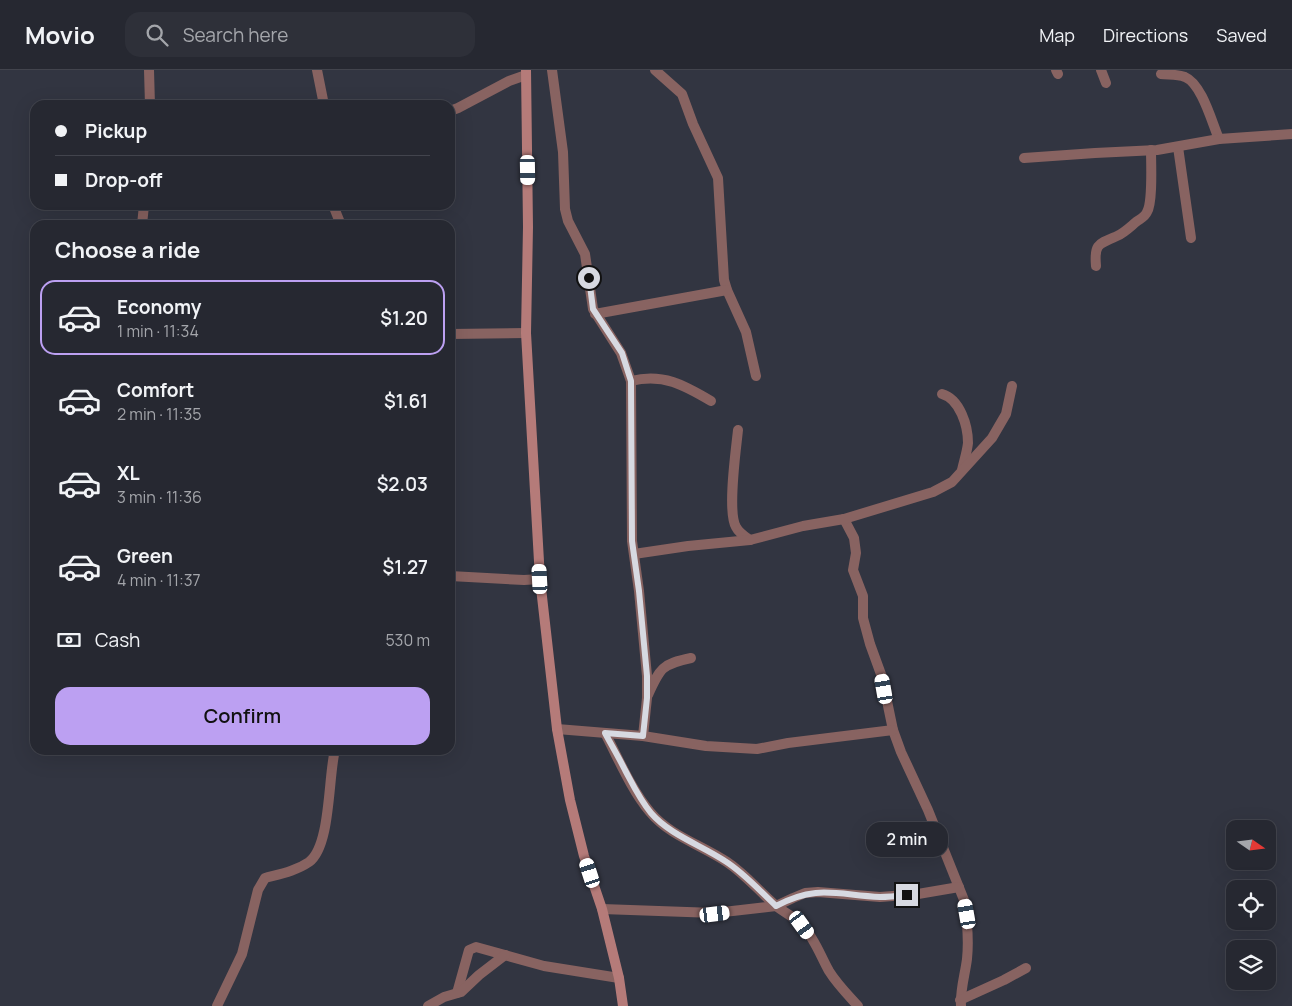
<!DOCTYPE html>
<meta charset="utf-8">
<style>
:root{--surface:#262831;--page:#2e3039;--text:#f1f3f6;--muted:#a4a6ab;--line:#42444d;--accent:#bca0f2}
body{margin:0;font-family:Manrope,sans-serif;background:var(--page);color:var(--text);height:100vh;display:flex;flex-direction:column;font-size:19px;white-space:nowrap}
*{box-sizing:border-box;margin:0}
p{font-size:16px;color:var(--muted)}
.icon{flex:none;width:28px;height:28px;fill:none;stroke:currentColor;stroke-width:2;stroke-linecap:round;stroke-linejoin:round}
.map{position:relative;flex:1;overflow:hidden}
.panel{position:absolute;left:30px;top:150px;width:425px;height:535px;display:flex;flex-direction:column;background:var(--surface);border-radius:15px;box-shadow:0 5px 20px #0002,0 0 0 1px var(--line)}
.panel>*{flex:none}
.hud{position:absolute;left:30px;top:30px;width:425px;height:110px;border-radius:15px;box-shadow:0 5px 20px #0002,0 0 0 1px var(--line);display:grid;align-content:center;height:110px;padding:0 25px;background:var(--surface)}
.needle{width:32px;rotate:104deg}
.fabs{position:absolute;left:1226px;top:750px;display:grid;gap:10px}
.fabs a{display:grid;place-items:center;width:50px;height:50px;border-radius:10px;background:var(--surface);box-shadow:0 5px 20px #0002,0 0 0 1px var(--line);font-size:25px}
.end{position:absolute;width:22px;height:22px;margin:-11px;border:6px solid #d7d9e1;background:#111;box-shadow:0 0 0 2px #111}
.from{border-radius:50%}
.bubble{position:absolute;height:35px;border-radius:15px;background:var(--surface);box-shadow:0 5px 20px #0002,0 0 0 1px var(--line);font-size:16px;font-weight:600;line-height:35px;text-align:center}
.car{position:absolute;width:15px;height:30px;margin:-15px -8px;border-radius:6px;box-shadow:0 0 4px 1px #0007;background:linear-gradient(#fff 24%,#345 0 40%,#fff 0 76%,#345 0 86%,#fff 0)}
.hud b{display:flex;align-items:center;gap:18px;height:48px;font-size:19px}
.hud b+b{border-top:1px solid var(--line)}
.hud i{width:12px;height:12px;background:var(--text)}
ul{padding:0;list-style:none}
li{display:flex;align-items:center;gap:15px;height:75px;margin:0 10px 8px;padding:0 15px;border:2px solid transparent;border-radius:15px}
li div{flex:1}
li b{display:block;font-size:19px}
li em{font-style:normal;font-weight:600}
li.current{border-color:var(--accent)}
li>.icon{width:45px;height:45px;stroke-width:1.5}
h2{padding:0 25px;font-size:22px;line-height:60px}
.pay{display:flex;align-items:center;gap:12px;height:55px;padding:0 25px;font-size:19px}
.pay p{margin-inline-start:auto}
.action{display:flex;gap:10px;margin-top:auto;padding:10px 25px}
.action a{flex:1;height:58px;border-radius:15px;background:var(--accent);color:#111;font-size:20px;font-weight:600;line-height:58px;text-align:center}
header{display:flex;align-items:center;gap:30px;box-sizing:border-box;height:70px;padding:0 25px;background:var(--surface);border-bottom:1px solid var(--line)}
header strong{font-size:24px}
nav{display:flex;gap:28px;margin-inline-start:auto;font-size:18px}
.search{width:350px;height:45px;background:var(--page);display:flex;align-items:center;gap:12px;box-sizing:border-box;padding:0 18px;border-radius:15px;color:var(--muted);font-size:19px}
.map>svg:first-child{display:block}
.lines{fill:none;stroke-linecap:round;stroke-linejoin:round}
.street{stroke:#886361;stroke-width:10}
.secondary{stroke:#b57b79;stroke-width:10}
.route{stroke:#d7d9e1;stroke-width:6}
</style>
<header>
<strong>Movio</strong>
<div class="search"><svg class="icon" aria-label="search" viewBox="0 0 24 24"><circle cx="10" cy="10" r="6"/><path d="M15 15l6 6"/></svg>Search here</div>
<nav><a>Map</a><a>Directions</a><a>Saved</a></nav>
</header>
<div class="map">
<svg width="1292" height="936" viewBox="0 0 1292 936">
<rect width="100%" height="100%" fill="#323541"/>
<g class="lines">
<g class="street">
<path d="M 149,0 L 150,35"/>
<path d="M 317,0 L 324,35"/>
<path d="M 552,0 L 563,82 L 565,139 L 568,151 L 585,184 L 593,239 L 621,283 L 631,311 L 632,471 L 639,521 L 647,606 L 647,628 L 643,666"/>
<path d="M 655,0 L 682,24 L 693,54 L 718,108 L 724,210 L 727,220 L 746,262 L 756,306"/>
<path d="M 1056,0 L 1058,4"/>
<path d="M 1101,0 L 1106,13"/>
<path d="M 1161,4 C 1168,5 1177,4 1185,7 C 1202,14 1212,53 1219,69"/>
<path d="M 450,41 L 458,38 L 509,11 L 526,5"/>
<path d="M 1178,77 L 1191,168"/>
<path d="M 1024,88 L 1095,83 L 1157,80 L 1219,69 L 1292,64"/>
<path d="M 333,135 L 341,155"/>
<path d="M 142,155 L 144,135"/>
<path d="M 1096,196 C 1094,174 1098,174 1117,166 C 1124,163 1130,157 1136,152 C 1140,149 1145,147 1147,142 C 1153,132 1151,93 1151,80"/>
<path d="M 595,244 L 727,220"/>
<path d="M 450,264 L 526,263"/>
<path d="M 631,311 C 663,303 684,315 711,331"/>
<path d="M 942,324 C 960,329 968,356 968,373 C 967,382 964,391 962,400"/>
<path d="M 738,360 C 736,380 727,442 736,457 C 739,463 744,466 750,470"/>
<path d="M 844,449 L 854,468 L 856,483 L 853,500 L 863,526 L 863,548 L 870,574 L 882,607 L 893,660 L 901,682 L 928,740 L 964,830 C 967,849 969,870 967,889 C 965,905 960,920 961,936"/>
<path d="M 634,484 L 688,476 L 750,470 L 803,456 L 844,449 L 933,422 L 952,412 L 992,368 L 1006,344 L 1012,316"/>
<path d="M 450,506 L 524,510 L 540,509"/>
<path d="M 648,625 C 660,598 662,594 691,588"/>
<path d="M 557,659 L 643,666 L 706,676 L 757,679 L 788,673 L 893,660"/>
<path d="M 605,663 C 618,688 632,721 650,742 C 670,766 702,775 727,792 C 745,804 758,820 775,835 C 783,842 795,847 802,855 C 814,867 821,887 829,901 C 837,914 848,925 858,936"/>
<path d="M 602,839 L 715,843 L 776,836 L 793,828 L 805,823 L 818,822 L 880,827 L 918,824 L 959,817"/>
<path d="M 457,923 L 469,880 L 476,877 L 544,896 L 619,908"/>
<path d="M 960,930 L 1004,910 L 1026,898"/>
<path d="M 217,936 L 242,884 L 258,820 L 265,808 C 280,804 296,801 309,792 C 331,776 328,707 335,680"/>
<path d="M 428,936 L 444,927 L 461,922 L 479,905 L 505,885"/>
</g>
<path class="secondary" d="M 526,0 L 528,157 L 526,263 L 540,509 L 557,659 L 570,730 L 584,786 L 602,839 L 619,908 L 623,936"/>
</g>
<g class="lines">
<path class="route" d="M 589,208 L 593,239 L 622,283 L 631,311 L 632,471 L 639,521 L 647,606 L 647,628 L 643,666 L 605,663 C 612,676 619,688 625,700 C 633,715 640,730 651,743 C 670,765 701,775 725,791 C 744,803 759,820 776,836 C 817,814 837,825 880,827 C 889,827 898,826 907,825"/>
</g>
</svg>
<div class="fabs">
<a><svg class="needle" viewBox="-14 -14 28 28"><path d="M0-13l5 13h-10z" fill="#e53935"/><path d="M0 13l5-13h-10z" fill="#a4a6ab"/></svg></a>
<a><svg class="icon" aria-label="locate" viewBox="0 0 24 24"><circle cx="12" cy="12" r="6"/><path d="M12 2v4M12 18v4M2 12h4M18 12h4"/></svg></a>
<a><svg class="icon" aria-label="layers" viewBox="0 0 24 24"><path d="M12 4l9 5-9 5-9-5zM3 14l9 5 9-5"/></svg></a>
</div>
<i class="end from" style="left:589px;top:208px"></i>
<i class="end" style="left:907px;top:825px"></i>
<div class="bubble" style="left:866px;top:752px;width:82px">2 min</div>
<i class="car" style="left:528px;top:100px;rotate:179deg"></i>
<i class="car" style="left:540px;top:509px;rotate:357deg"></i>
<i class="car" style="left:884px;top:619px;rotate:350deg"></i>
<i class="car" style="left:590px;top:803px;rotate:342deg"></i>
<i class="car" style="left:715px;top:844px;rotate:83deg"></i>
<i class="car" style="left:967px;top:844px;rotate:350deg"></i>
<i class="car" style="left:802px;top:855px;rotate:144deg"></i>
<div class="hud">
<b><i class="from"></i>Pickup</b>
<b><i></i>Drop-off</b>
</div>
<section class="panel">
<h2>Choose a ride</h2>
<ul>
<li class="current"><svg class="icon" aria-label="car" viewBox="0 0 24 24"><path d="M5 17H2v-5l4-1 3-4h7l3 4 3 1v5h-3M9 17h6M6 11h13"/><circle cx="7" cy="17" r="2"/><circle cx="17" cy="17" r="2"/></svg><div><b>Economy</b><p>1 min · 11:34</p></div><em>$1.20</em></li>
<li><svg class="icon" aria-label="car" viewBox="0 0 24 24"><path d="M5 17H2v-5l4-1 3-4h7l3 4 3 1v5h-3M9 17h6M6 11h13"/><circle cx="7" cy="17" r="2"/><circle cx="17" cy="17" r="2"/></svg><div><b>Comfort</b><p>2 min · 11:35</p></div><em>$1.61</em></li>
<li><svg class="icon" aria-label="car" viewBox="0 0 24 24"><path d="M5 17H2v-5l4-1 3-4h7l3 4 3 1v5h-3M9 17h6M6 11h13"/><circle cx="7" cy="17" r="2"/><circle cx="17" cy="17" r="2"/></svg><div><b>XL</b><p>3 min · 11:36</p></div><em>$2.03</em></li>
<li><svg class="icon" aria-label="car" viewBox="0 0 24 24"><path d="M5 17H2v-5l4-1 3-4h7l3 4 3 1v5h-3M9 17h6M6 11h13"/><circle cx="7" cy="17" r="2"/><circle cx="17" cy="17" r="2"/></svg><div><b>Green</b><p>4 min · 11:37</p></div><em>$1.27</em></li>
</ul>
<div class="pay"><svg class="icon" aria-label="cash" viewBox="0 0 24 24"><path d="M3 7h18v10H3z"/><circle cx="12" cy="12" r="2"/></svg>Cash<p>530 m</p></div>
<div class="action"><a>Confirm</a></div>
</section>
</div>
